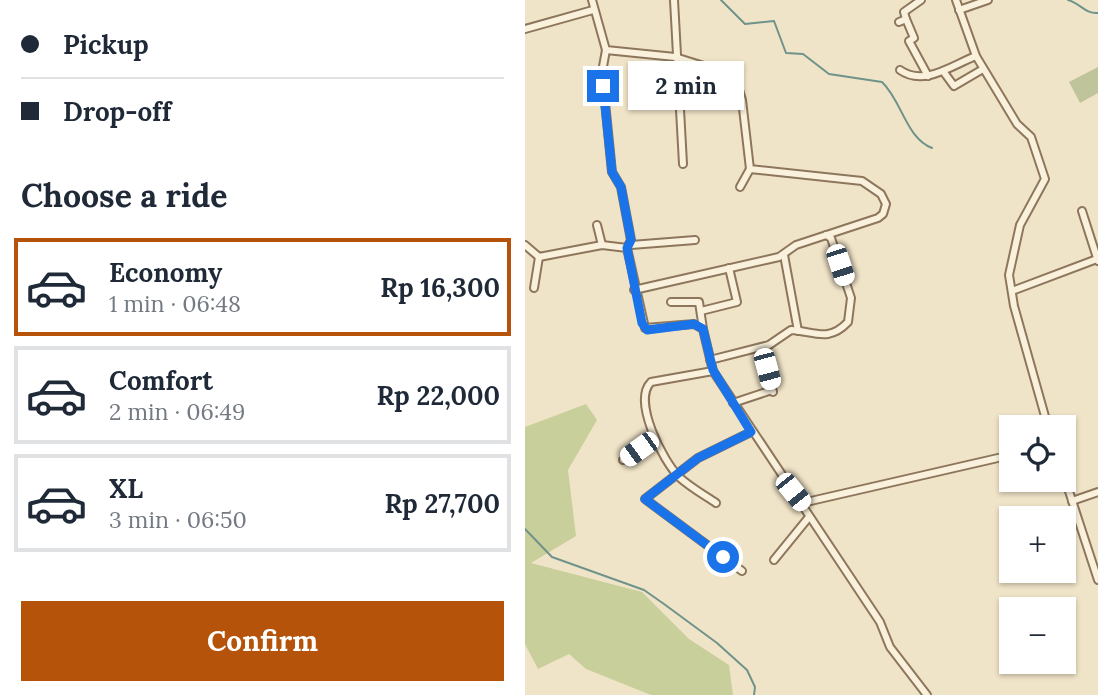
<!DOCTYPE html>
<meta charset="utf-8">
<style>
:root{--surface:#fff;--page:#f6f6f7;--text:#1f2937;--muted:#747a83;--line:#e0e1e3;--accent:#b45309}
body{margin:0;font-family:Lora,serif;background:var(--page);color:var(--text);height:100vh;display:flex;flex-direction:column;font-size:26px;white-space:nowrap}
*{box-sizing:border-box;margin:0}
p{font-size:23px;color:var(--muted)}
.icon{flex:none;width:38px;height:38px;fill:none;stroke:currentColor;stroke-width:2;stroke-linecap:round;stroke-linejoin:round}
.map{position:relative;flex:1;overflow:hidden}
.details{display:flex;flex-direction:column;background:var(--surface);width:525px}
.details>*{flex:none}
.banner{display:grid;align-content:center;height:154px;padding:0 21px;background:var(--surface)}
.tools{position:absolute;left:474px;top:415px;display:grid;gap:14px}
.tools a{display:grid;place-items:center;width:77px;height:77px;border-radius:0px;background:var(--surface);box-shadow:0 2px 5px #0004;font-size:35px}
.end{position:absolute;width:32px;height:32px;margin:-16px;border:9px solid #1a73e8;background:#fff;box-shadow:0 0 0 4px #fff}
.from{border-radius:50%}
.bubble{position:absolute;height:49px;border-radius:0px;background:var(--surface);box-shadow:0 2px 5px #0004;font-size:23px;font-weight:700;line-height:49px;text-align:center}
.car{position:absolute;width:21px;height:42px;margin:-21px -10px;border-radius:9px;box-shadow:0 0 5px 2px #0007;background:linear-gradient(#fff 24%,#345 0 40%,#fff 0 76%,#345 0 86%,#fff 0)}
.banner b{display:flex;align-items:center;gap:24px;height:66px;font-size:26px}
.banner b+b{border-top:2px solid var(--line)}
.banner i{width:18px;height:18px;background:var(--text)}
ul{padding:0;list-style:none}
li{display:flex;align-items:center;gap:21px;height:98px;margin:0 14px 10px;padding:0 7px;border:4px solid var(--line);border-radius:0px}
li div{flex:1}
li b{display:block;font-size:26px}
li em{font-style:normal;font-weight:700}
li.selected{border-color:var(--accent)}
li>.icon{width:63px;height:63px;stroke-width:1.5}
h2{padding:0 21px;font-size:32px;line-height:84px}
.button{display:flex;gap:14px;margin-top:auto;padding:14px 21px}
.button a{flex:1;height:80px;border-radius:0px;background:var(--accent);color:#fff;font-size:28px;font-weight:700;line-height:80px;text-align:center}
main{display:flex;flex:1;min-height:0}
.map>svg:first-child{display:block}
.green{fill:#c9cf9b}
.cemetery{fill:#bfc49a}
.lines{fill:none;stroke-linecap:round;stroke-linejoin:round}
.stream{stroke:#6f938a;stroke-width:2}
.minor-casing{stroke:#8d765c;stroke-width:10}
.minor{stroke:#faf1dc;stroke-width:6}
.route{stroke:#1a73e8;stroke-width:9}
</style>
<main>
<section class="details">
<div class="banner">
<b><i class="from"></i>Pickup</b>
<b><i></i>Drop-off</b>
</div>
<h2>Choose a ride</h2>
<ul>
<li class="selected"><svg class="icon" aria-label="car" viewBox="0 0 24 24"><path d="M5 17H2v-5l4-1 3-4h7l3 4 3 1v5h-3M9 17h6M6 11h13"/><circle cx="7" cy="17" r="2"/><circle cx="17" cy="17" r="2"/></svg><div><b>Economy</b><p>1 min · 06:48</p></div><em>Rp 16,300</em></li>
<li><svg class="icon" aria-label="car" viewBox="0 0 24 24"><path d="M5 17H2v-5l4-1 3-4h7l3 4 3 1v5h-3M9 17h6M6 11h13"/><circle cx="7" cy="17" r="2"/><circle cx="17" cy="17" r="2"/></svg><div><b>Comfort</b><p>2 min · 06:49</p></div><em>Rp 22,000</em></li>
<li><svg class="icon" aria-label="car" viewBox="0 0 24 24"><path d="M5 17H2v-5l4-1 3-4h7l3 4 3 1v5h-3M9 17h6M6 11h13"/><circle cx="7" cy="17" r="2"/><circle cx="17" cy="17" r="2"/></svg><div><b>XL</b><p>3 min · 06:50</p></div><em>Rp 27,700</em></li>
</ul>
<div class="button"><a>Confirm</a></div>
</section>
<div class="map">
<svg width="573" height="695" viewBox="0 0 573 695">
<rect width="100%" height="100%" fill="#f0e4c8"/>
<path class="green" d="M 61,404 L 72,420 L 43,470 L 51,536 L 6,563 L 117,592 L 164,639 L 204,665 L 208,695 L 126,695 L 61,669 L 44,654 L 13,669 L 0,644 L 0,427 Z"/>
<path class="cemetery" d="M 573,67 L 573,93 L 555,103 L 544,82 Z"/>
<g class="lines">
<g class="stream">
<path d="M 196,0 L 220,24 L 249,21 L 261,53 L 278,54 L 304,74 L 357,82 C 377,101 381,138 407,148"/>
<path d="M 543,0 C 555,3 560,14 573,13"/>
<path d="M 0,529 L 27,557 L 119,590 L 139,604 L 192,643 L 222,670 L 230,687 L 229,695"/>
</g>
<g class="minor-casing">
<g id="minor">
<path d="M 67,0 L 81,50 L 150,57 L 182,67 L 205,82 L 214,90 L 217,100 L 225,169 L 337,181 L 356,194 L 361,204 L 358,214 L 353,218 L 271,245 L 254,257 L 109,290"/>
<path d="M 149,0 L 158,164"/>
<path d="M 431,0 L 451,56 L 492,124 L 506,137 L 520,179 L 495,225 L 484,275 L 489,306 L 523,427"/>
<path d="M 434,10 L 463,0"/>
<path d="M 381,19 L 389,38 L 384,41 L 403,76"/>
<path d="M 374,22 L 381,19 L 379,12 L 396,0"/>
<path d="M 0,29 L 68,10"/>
<path d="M 81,50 L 77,72 L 87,172 L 96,187 L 106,240 L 102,248"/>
<path d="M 375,70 C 399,87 427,65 451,56"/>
<path d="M 418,71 L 429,86 L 458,69"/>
<path d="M 215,187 L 225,169"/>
<path d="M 557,211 L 573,261"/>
<path d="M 72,225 L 77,245"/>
<path d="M 0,245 L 14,257 L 77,245 L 102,248 L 120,328 L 169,324 L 178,329 L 188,371 L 355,622 L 365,647 L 402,695"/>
<path d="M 106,245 L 170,240"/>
<path d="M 259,255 L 273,331"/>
<path d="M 9,288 L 14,257"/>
<path d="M 487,291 L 572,259"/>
<path d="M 146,302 L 174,302 L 178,329"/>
<path d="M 176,311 L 212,302 L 204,268"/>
<path d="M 237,347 L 248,392"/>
<path d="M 185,360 L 244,345 L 266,330 C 289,331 303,343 323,322 L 326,298 L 306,238 L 301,235"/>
<path d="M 188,371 L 126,382 C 107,401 138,461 154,477 C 165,487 179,495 191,503"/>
<path d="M 208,403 L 247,390"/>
<path d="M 98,460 L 129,438"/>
<path d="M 539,476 L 573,580"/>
<path d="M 547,501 L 573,492"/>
<path d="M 277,503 L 486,455"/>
<path d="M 249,560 L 284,517"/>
<path d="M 217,571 L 120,499 L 173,458 L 226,432"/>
</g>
</g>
<use href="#minor" class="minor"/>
</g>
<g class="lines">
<path class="route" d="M 78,86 L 87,172 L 96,187 L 106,240 L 102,248 L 117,323 L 122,330 L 169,324 L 178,329 L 188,370 L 226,432 L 173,458 L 120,499 L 198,557"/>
</g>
</svg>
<div class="tools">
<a><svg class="icon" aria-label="locate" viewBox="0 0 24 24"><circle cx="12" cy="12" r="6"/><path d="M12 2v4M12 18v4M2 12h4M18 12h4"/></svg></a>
<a>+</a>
<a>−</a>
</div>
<i class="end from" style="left:198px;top:557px"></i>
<i class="end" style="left:78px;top:86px"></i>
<div class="bubble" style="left:103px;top:61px;width:116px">2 min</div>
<i class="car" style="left:315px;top:265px;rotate:162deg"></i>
<i class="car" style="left:242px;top:369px;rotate:165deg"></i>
<i class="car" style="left:114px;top:449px;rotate:234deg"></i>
<i class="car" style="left:268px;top:492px;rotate:141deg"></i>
</div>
</main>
